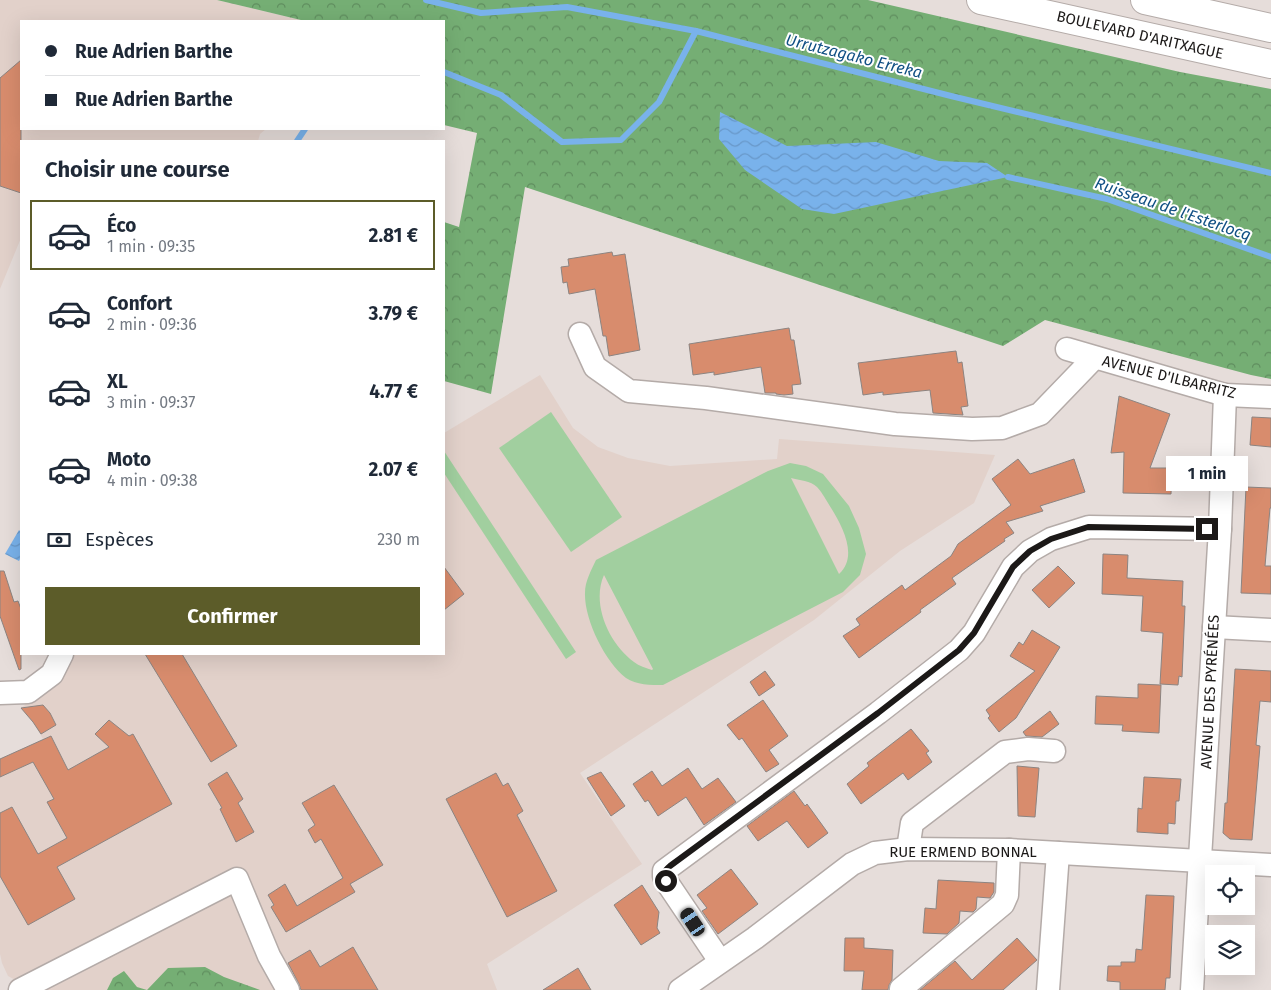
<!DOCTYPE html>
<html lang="fr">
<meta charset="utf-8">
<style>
:root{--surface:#fff;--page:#f6f6f7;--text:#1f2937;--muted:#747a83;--line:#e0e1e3;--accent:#5c5c29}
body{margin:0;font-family:"Fira Sans",sans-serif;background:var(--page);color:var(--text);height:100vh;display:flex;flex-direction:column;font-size:19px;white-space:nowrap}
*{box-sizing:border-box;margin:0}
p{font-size:16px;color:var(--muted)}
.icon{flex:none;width:28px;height:28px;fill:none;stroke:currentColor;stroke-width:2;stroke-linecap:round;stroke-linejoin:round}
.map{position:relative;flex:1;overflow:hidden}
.details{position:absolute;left:20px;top:140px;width:425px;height:515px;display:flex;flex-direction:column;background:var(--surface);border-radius:0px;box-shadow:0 5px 20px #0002}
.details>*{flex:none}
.banner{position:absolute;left:20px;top:20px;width:425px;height:110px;border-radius:0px;box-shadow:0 5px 20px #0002;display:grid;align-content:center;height:110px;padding:0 25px;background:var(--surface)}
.controls{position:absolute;left:1205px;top:865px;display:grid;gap:10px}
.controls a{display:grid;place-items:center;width:50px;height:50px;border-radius:0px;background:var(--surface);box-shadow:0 5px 20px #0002;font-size:25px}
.end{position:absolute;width:22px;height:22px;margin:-11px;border:6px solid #1c1918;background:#fff;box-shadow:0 0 0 2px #fff}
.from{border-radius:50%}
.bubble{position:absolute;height:35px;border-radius:0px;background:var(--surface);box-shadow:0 5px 20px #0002;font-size:16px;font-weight:700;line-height:35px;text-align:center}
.car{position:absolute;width:15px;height:30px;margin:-15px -8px;border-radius:6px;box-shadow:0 0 4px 1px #0007;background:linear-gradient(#222 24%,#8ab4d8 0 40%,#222 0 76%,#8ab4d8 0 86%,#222 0)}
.banner b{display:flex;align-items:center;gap:18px;height:48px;font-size:19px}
.banner b+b{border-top:1px solid var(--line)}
.banner i{width:12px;height:12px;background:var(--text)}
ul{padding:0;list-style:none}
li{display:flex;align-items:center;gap:15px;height:70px;margin:0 10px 8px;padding:0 15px;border:2px solid transparent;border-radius:0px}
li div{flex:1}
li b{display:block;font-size:19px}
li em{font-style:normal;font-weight:700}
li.active{border-color:var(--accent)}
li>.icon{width:45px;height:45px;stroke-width:1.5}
h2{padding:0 25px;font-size:22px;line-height:60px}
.pay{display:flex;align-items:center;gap:12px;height:55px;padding:0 25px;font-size:19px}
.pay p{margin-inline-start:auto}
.button{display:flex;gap:10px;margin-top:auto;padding:10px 25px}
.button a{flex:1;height:58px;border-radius:0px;background:var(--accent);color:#fff;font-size:20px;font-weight:700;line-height:58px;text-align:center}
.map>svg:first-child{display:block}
.built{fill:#e2d1ca}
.forest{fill:url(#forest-crowns)}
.pitch{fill:#a1cf9f;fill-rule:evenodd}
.water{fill:url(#water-waves)}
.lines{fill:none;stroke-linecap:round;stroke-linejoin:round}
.stream{stroke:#79b2eb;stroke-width:6}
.building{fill:#d88c6d;stroke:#8c8481}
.minor-casing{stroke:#b4aba8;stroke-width:25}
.major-casing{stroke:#b4aba8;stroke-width:30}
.minor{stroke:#fff;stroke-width:22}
.major{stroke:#fff;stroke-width:28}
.route{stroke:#1c1918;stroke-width:6}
.labels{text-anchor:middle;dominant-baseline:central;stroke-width:4;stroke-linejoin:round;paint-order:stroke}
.street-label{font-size:15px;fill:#1c1918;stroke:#fff}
.water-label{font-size:16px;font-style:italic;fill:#115084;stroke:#fff}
</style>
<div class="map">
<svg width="1271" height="990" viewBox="0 0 1271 990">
<defs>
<pattern id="forest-crowns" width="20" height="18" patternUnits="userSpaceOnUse" patternTransform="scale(1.25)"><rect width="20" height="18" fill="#75ae74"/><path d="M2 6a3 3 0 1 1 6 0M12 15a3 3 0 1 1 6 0" fill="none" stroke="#5f8d5e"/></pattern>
<pattern id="water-waves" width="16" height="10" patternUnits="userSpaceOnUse" patternTransform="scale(1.25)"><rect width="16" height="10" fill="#79b2eb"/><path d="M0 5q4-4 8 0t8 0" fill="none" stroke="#6898c9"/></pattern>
</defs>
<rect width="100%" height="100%" fill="#e6ddda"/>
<g class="built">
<path d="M 0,0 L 217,0 L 305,21 L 21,21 L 21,129 L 266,129 L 260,134 L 258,141 L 21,141 L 21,238 L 0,289 Z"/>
<path d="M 540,375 L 573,428 L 598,447 L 628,458 L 670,466 L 777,459 L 779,439 L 995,455 L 974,503 L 900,551 L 814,620 L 580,773 L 642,864 L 487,964 L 497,990 L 23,990 L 19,982 L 8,976 L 2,963 L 0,954 L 0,759 L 43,739 L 33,722 L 22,708 L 70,654 L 444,654 L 444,433 Z"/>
</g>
<g class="forest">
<path d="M 217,0 L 868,0 L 1180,72 L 1271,89 L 1271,379 L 1251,375 L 1045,320 L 1003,346 L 525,187 L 491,394 L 444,381 L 444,222 L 459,227 L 477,133 L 444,125 L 444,21 L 305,21 Z"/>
<path d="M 205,967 L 224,977 L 260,990 L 107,990 L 113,978 L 124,971 L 137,987 L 147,990 L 168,968 Z"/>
</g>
<g class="pitch">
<path d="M 551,412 L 622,517 L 571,552 L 499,448 Z"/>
<path d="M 444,451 L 576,652 L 566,659 L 444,473 Z"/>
<path d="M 790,463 L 806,466 L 823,474 L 849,506 L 859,528 L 866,554 L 860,575 L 843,592 L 663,685 C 651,685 636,685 626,678 C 605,662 584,619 585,593 C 585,581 591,571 596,560 L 768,471 ZM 791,478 C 799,480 811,481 817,487 C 821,491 825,498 828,503 C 840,522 860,555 839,574 ZM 604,575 L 653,669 L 652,670 C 646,668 639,666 634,662 C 609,644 591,604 604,575 Z"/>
</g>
<g class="water">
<path d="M 720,112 L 787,146 L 876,142 L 939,161 L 987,163 L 1008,177 L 834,214 L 802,209 L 745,170 L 719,139 Z"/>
<path d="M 19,530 L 21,532 L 21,557 L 19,561 L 5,554 Z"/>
</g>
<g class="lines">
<g class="stream">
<path d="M 426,0 L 481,13 L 567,7 L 696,31 L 951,96 L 1271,173"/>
<path d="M 444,72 L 501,95 L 562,142 L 621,140 L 659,102 L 696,31"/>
<path d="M 297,141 L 305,129"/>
<path d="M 1008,177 L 1107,199 L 1271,257"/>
</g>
</g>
<g class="building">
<path d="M 21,60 L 21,193 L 0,186 L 0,78 Z"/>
<path d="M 612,252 L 613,256 L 625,254 L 640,350 L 609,356 L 606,336 L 603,336 L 595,289 L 569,294 L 567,282 L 563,283 L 561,267 L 569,266 L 568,259 Z"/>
<path d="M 789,328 L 791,340 L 794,340 L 801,384 L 792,385 L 793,394 L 784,395 L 776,394 L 776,393 L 765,393 L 761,367 L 714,375 L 714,372 L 693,375 L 689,344 Z"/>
<path d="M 956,351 L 958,363 L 962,362 L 968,406 L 961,407 L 963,415 L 933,413 L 930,390 L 883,395 L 883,392 L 863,395 L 858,363 Z"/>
<path d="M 1119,396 L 1170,414 L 1150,468 L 1172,468 L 1171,494 L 1123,493 L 1124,452 L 1111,453 Z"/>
<path d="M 1252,417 L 1271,418 L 1271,447 L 1250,445 Z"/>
<path d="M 1018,459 L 1030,474 L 1074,459 L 1085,492 L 1040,506 L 1043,511 L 1006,522 L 1014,533 L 1004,539 L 1005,541 L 952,578 L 956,584 L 920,610 L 921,612 L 913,618 L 859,658 L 843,636 L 860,625 L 856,619 L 902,585 L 905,590 L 951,556 L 958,544 L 1011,505 L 992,479 Z"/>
<path d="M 1246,487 L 1271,488 L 1271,508 L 1270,508 L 1265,566 L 1271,566 L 1271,594 L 1241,593 Z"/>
<path d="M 1103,554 L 1128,555 L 1127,578 L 1183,581 L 1182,606 L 1185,606 L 1182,677 L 1179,676 L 1178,685 L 1160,684 L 1163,633 L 1141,631 L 1143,596 L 1102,594 Z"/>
<path d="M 1058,566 L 1075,583 L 1049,608 L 1032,590 Z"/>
<path d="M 444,567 L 464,594 L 444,610 Z"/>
<path d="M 0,571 L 4,571 L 14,602 L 18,601 L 21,609 L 21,669 L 19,670 L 0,616 Z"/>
<path d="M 1032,630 L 1060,647 L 1016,718 L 999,732 L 988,718 L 990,716 L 986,710 L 1035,671 L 1010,656 L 1019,642 L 1023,645 Z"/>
<path d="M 145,654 L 182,654 L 237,746 L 211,762 Z"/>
<path d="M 1235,669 L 1271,671 L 1271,702 L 1260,701 L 1256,745 L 1260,746 L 1252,840 L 1230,839 L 1223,833 L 1225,803 L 1227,803 Z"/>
<path d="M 765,671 L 775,685 L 759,696 L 750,682 Z"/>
<path d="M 1138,684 L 1161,685 L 1159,733 L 1122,731 L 1123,725 L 1095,724 L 1096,696 L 1138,698 Z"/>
<path d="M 763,700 L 788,736 L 769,750 L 779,764 L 766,772 L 742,738 L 739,740 L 727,725 Z"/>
<path d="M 43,705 L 50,713 L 56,725 L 41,734 L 33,722 L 21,708 Z"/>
<path d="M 1050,711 L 1059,724 L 1042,737 L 1026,736 L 1023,732 Z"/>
<path d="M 109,720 L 129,736 L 133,734 L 172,804 L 57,867 L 75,899 L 28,925 L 0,876 L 0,813 L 12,807 L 38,854 L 67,838 L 47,802 L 54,799 L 33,762 L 0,777 L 0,759 L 51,736 L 68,770 L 109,747 L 95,734 Z"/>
<path d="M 911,729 L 929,751 L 926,753 L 932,762 L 908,780 L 903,773 L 861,804 L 847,784 L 869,766 L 867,763 Z"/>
<path d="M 1017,766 L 1039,768 L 1035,817 L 1018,816 Z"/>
<path d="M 688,768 L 702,789 L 718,778 L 736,802 L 704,825 L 686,797 L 658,816 L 648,800 L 645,802 L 633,784 L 652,771 L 662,786 Z"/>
<path d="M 227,772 L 243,799 L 238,803 L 254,832 L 236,842 L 220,809 L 222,808 L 208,784 Z"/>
<path d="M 601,772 L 625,806 L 611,816 L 587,778 Z"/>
<path d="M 496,773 L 503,786 L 508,783 L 523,811 L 517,815 L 557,891 L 507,917 L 446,799 Z"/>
<path d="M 1144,777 L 1181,779 L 1179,801 L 1176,801 L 1175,824 L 1168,823 L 1168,834 L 1137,832 L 1138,808 L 1142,809 Z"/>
<path d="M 334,785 L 383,865 L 350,884 L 355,892 L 286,932 L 271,907 L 274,905 L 268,895 L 285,884 L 297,906 L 343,878 L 321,839 L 315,843 L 308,830 L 315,825 L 302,803 Z"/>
<path d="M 794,791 L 805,806 L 807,804 L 828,833 L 808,848 L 787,821 L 758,841 L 747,826 Z"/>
<path d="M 731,869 L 758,904 L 718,934 L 702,911 L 707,908 L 697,895 Z"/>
<path d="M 938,880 L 994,883 L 994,892 L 990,898 L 977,897 L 976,909 L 973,912 L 960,911 L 959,923 L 947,934 L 923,933 L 925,908 L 936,909 Z"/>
<path d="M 642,885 L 659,912 L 657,928 L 660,933 L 641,945 L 614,905 Z"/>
<path d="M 1146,895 L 1174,896 L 1170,978 L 1166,978 L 1165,990 L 1120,990 L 1120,982 L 1107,981 L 1108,966 L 1121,966 L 1121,962 L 1135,962 L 1136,949 L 1142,950 Z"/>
<path d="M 845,938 L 864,938 L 864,948 L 893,950 L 892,980 L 889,985 L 888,990 L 862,990 L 864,971 L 844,971 Z"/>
<path d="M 1017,938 L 1037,960 L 1003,990 L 920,990 L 955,961 L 972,980 Z"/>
<path d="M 353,947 L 378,990 L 301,990 L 299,984 L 288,963 L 310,950 L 320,967 Z"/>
<path d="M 578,968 L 591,990 L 543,990 Z"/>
</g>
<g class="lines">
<g class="minor-casing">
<g id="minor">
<path d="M 580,334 L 595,367 L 629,391 L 706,398 L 895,424 L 972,429 L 1002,428 L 1040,414 L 1094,358"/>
<path d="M 1067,349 L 1225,395 L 1271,397"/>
<path d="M 1214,627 L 1271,630"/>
<path d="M 0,693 L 28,692 L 52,674 L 62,654"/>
<path d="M 908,849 L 912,823 L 1005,752 L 1028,749 L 1054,751"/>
<path d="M 720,961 L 666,881 L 664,876 L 664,871 L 878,713 L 959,650 L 974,633 L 1013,567 L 1030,551 L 1051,539 L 1089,527 L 1220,529"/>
<path d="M 901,989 L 1003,904 L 1007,895 L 1009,850"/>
<path d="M 20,990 L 237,879 L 269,956 L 288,990"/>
<path d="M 680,990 L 755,938 L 852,864 L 875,853 L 908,849 L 1009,850 L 1271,865"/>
<path d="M 1048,990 L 1058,853"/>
<path d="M 1192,990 L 1220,529 L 1225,395"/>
</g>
</g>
<g class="major-casing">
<g id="major">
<path d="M 981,0 L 1271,64"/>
<path d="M 1145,0 L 1271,28"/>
</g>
</g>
<use href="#minor" class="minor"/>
<use href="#major" class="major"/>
</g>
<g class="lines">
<path class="route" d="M 666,881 C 663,873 664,871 670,866 L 878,713 L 959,650 L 974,633 L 1013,567 L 1030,551 L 1051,539 L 1088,527 L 1207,529"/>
</g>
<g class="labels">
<g class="street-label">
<text transform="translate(1140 35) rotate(13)">BOULEVARD D'ARITXAGUE</text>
<text transform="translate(1169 377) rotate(14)">AVENUE D'ILBARRITZ</text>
<text transform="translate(1210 692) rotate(-87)">AVENUE DES PYRÉNÉES</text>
<text x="963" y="852">RUE ERMEND BONNAL</text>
</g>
<g class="water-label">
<text transform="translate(854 56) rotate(14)">Urrutzagako Erreka</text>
<text transform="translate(1173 209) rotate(19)">Ruisseau de l'Esterlocq</text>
</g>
</g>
</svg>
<div class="controls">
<a><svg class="icon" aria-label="locate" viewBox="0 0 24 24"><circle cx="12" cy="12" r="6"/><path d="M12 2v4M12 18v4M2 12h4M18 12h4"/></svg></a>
<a><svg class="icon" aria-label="layers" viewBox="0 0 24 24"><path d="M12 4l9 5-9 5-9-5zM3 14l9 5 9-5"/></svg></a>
</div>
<i class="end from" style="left:666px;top:881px"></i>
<i class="end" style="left:1207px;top:529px"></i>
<div class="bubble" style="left:1166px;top:456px;width:82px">1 min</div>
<i class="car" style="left:693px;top:922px;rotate:326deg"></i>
<div class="banner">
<b><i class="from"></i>Rue Adrien Barthe</b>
<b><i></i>Rue Adrien Barthe</b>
</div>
<section class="details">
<h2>Choisir une course</h2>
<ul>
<li class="active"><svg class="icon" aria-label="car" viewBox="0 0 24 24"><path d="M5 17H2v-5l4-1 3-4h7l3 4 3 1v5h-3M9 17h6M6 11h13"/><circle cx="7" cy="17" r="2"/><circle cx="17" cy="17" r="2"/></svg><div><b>Éco</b><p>1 min · 09:35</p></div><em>2.81 €</em></li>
<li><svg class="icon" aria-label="car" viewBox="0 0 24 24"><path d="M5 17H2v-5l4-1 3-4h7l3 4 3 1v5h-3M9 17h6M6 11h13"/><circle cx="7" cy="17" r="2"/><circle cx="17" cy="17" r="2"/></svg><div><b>Confort</b><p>2 min · 09:36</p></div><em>3.79 €</em></li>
<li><svg class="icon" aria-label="car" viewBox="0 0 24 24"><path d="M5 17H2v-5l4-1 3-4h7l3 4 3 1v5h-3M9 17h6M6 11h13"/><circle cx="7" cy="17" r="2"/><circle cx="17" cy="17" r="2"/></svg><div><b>XL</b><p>3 min · 09:37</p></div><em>4.77 €</em></li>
<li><svg class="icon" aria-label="car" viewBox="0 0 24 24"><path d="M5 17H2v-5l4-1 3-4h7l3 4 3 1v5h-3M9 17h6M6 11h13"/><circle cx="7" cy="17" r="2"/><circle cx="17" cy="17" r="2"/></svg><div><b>Moto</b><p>4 min · 09:38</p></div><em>2.07 €</em></li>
</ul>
<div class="pay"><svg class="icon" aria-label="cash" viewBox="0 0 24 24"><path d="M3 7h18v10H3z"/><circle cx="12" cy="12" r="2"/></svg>Espèces<p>230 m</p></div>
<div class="button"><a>Confirmer</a></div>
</section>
</div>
